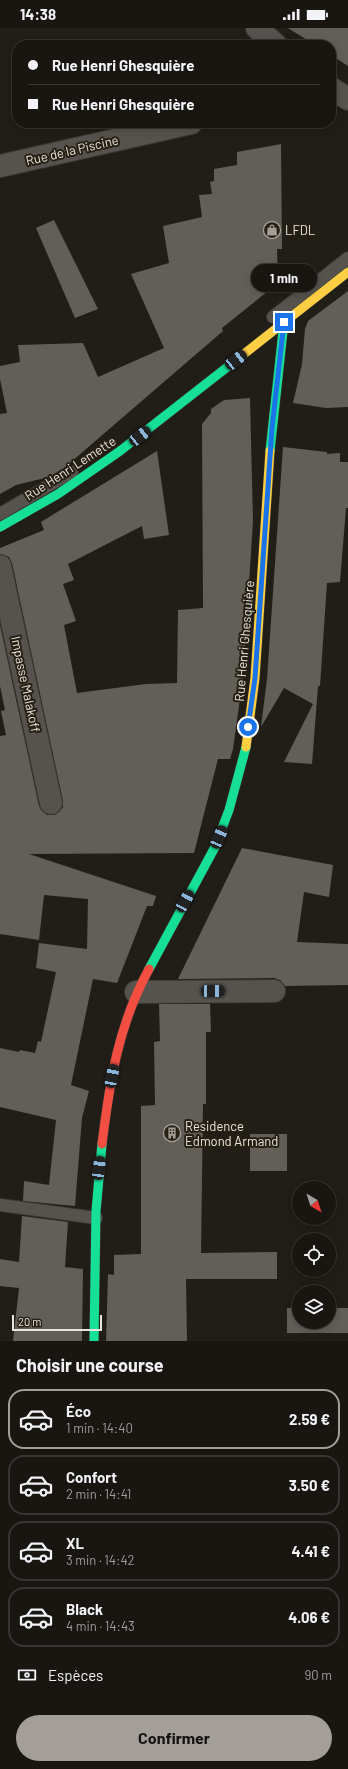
<!DOCTYPE html>
<html lang="fr">
<meta charset="utf-8">
<style>
:root{--surface:#191612;--page:#221f1b;--text:#f1f3f6;--muted:#9f9f9f;--line:#373532;--accent:#a39f98}
body{margin:0;font-family:Barlow,sans-serif;background:var(--page);color:var(--text);height:100vh;display:flex;flex-direction:column;font-size:15px;white-space:nowrap}
*{box-sizing:border-box;margin:0}
p{font-size:13px;color:var(--muted)}
.icon{flex:none;width:22px;height:22px;fill:none;stroke:currentColor;stroke-width:2;stroke-linecap:round;stroke-linejoin:round}
.map{position:relative;height:1313px;overflow:hidden}
.panel{display:flex;flex-direction:column;background:var(--surface);flex:1}
.panel>*{flex:none}
.guide{position:absolute;left:12px;top:12px;width:324px;height:88px;border-radius:16px;box-shadow:0 2px 10px #0003,0 0 0 1px var(--line);display:grid;align-content:center;height:88px;padding:0 16px;background:var(--surface)}
.needle{width:26px;rotate:141deg}
.fabs{position:absolute;left:292px;top:1153px;display:grid;gap:8px}
.fabs a{display:grid;place-items:center;width:44px;height:44px;border-radius:50%;background:var(--surface);box-shadow:0 2px 10px #0003,0 0 0 1px var(--line);font-size:20px}
.scale{position:absolute;left:12px;bottom:10px;width:90px;box-sizing:border-box;padding-left:4px;border:2px solid #e9e4dd;border-top:0;font-size:11px;line-height:14px;white-space:nowrap;color:#e9e4dd;-webkit-text-stroke:3px #251f14;paint-order:stroke}
.end{position:absolute;width:18px;height:18px;margin:-9px;border:5px solid #1a73e8;background:#fff;box-shadow:0 0 0 2px #fff}
.from{border-radius:50%}
.bubble{position:absolute;height:28px;border-radius:14px;background:var(--surface);box-shadow:0 2px 10px #0003,0 0 0 1px var(--line);font-size:13px;font-weight:700;line-height:28px;text-align:center}
.car{position:absolute;width:12px;height:24px;margin:-12px -6px;border-radius:5px;box-shadow:0 0 3px 1px #0007;background:linear-gradient(#222 24%,#8ab4d8 0 40%,#222 0 76%,#8ab4d8 0 86%,#222 0)}
.guide b{display:flex;align-items:center;gap:14px;height:38px;font-size:15px}
.guide b+b{border-top:1px solid var(--line)}
.guide i{width:10px;height:10px;background:var(--text)}
ul{padding:0;list-style:none}
li{display:flex;align-items:center;gap:12px;height:60px;margin:0 8px 6px;padding:0 8px;border:2px solid var(--line);border-radius:16px}
li div{flex:1}
li b{display:block;font-size:15px}
li em{font-style:normal;font-weight:700}
li.selected{border-color:var(--accent)}
li>.icon{width:36px;height:36px;stroke-width:1.5}
h2{padding:0 16px;font-size:18px;line-height:48px}
.pay{display:flex;align-items:center;gap:10px;height:44px;padding:0 16px;font-size:15px}
.pay p{margin-inline-start:auto}
.primary-button{display:flex;gap:8px;margin-top:auto;padding:8px 16px}
.primary-button a{flex:1;height:46px;border-radius:24px;background:var(--accent);color:#111;font-size:16px;font-weight:700;line-height:46px;text-align:center}
.status{display:flex;justify-content:space-between;align-items:center;height:28px;padding:0 20px;background:var(--surface);direction:ltr}
.status svg{height:11px;fill:currentColor}
.map>svg:first-child{display:block}
.building{fill:#625f59}
.lines{fill:none;stroke-linecap:round;stroke-linejoin:round}
.lane-casing{stroke:#3a3833;stroke-width:14}
.street-casing{stroke:#3a3833;stroke-width:24}
.fast-casing{stroke:#3a3833;stroke-width:10}
.slow-casing{stroke:#3a3833;stroke-width:10}
.jam-casing{stroke:#3a3833;stroke-width:10}
.lane{stroke:#56534e;stroke-width:12}
.street{stroke:#56534e;stroke-width:22}
.fast{stroke:#16e098;stroke-width:9}
.slow{stroke:#ffcf43;stroke-width:9}
.jam{stroke:#f24e42;stroke-width:9}
.route{stroke:#1a73e8;stroke-width:5}
.labels{text-anchor:middle;dominant-baseline:central;stroke-width:4;stroke-linejoin:round;paint-order:stroke}
.street-label{font-size:13px;fill:#e9e4dd;stroke:#251f14}
.poi-label{font-size:13px;fill:#e9e4dd;stroke:#251f14;text-anchor:start}
</style>
<div class="status"><b>14:38</b><svg viewBox="0 0 49 12"><path d="M0 12V9h3v3zM5 12V6h3v6zM10 12V3h3v9zM15 12V0h3v12zM26 1h20v11H26zM47 4h2v5h-2z"/></svg></div>
<div class="map">
<svg width="348" height="1313" viewBox="0 0 348 1313">
<rect width="100%" height="100%" fill="#211e18"/>
<g class="building">
<path d="M 288,0 L 348,0 L 348,38 L 331,27 L 331,17 L 315,17 Z"/>
<path d="M 281,116 L 282,221 L 277,221 L 278,255 L 222,300 L 223,303 L 64,440 L 49,449 L 16,457 L 0,466 L 0,386 L 7,385 L 0,351 L 0,338 L 20,334 L 18,317 L 83,315 L 98,349 L 164,320 L 131,246 L 169,235 L 163,198 L 202,189 L 199,167 L 212,166 L 210,154 L 214,153 L 214,141 L 237,137 L 237,124 Z"/>
<path d="M 54,192 L 98,281 L 75,290 L 36,200 Z"/>
<path d="M 348,263 L 348,379 L 326,380 L 293,375 L 302,336 L 305,301 L 308,293 Z"/>
<path d="M 250,370 L 253,493 L 243,649 L 233,721 L 230,731 L 218,731 L 194,825 L 29,826 L 156,868 L 153,878 L 147,878 L 117,955 L 93,951 L 71,1057 L 89,1063 L 82,1090 L 75,1178 L 23,1173 L 24,1153 L 49,1157 L 56,1092 L 0,1079 L 0,1020 L 19,1024 L 20,1022 L 35,1025 L 38,1013 L 41,1014 L 56,944 L 36,940 L 39,915 L 87,921 L 88,871 L 44,867 L 39,912 L 0,906 L 0,708 L 6,707 L 1,683 L 5,682 L 0,658 L 0,597 L 39,778 L 42,783 L 47,787 L 54,787 L 59,784 L 63,779 L 63,773 L 12,535 L 9,529 L 0,526 L 0,520 L 44,502 L 41,494 L 157,423 L 169,507 L 144,511 L 142,498 L 68,536 L 74,552 L 63,556 L 76,593 L 64,597 L 77,665 L 146,656 L 177,655 L 178,582 L 203,580 L 202,396 L 211,385 L 211,381 L 224,372 Z"/>
<path d="M 283,419 L 327,424 L 327,426 L 340,425 L 340,434 L 348,434 L 348,480 L 346,480 L 340,554 L 327,555 L 320,658 L 318,658 L 312,736 L 284,734 L 313,676 L 284,660 L 261,699 L 267,651 Z"/>
<path d="M 242,820 L 333,837 L 329,869 L 304,864 L 297,914 L 348,916 L 348,957 L 285,958 L 280,952 L 274,950 L 178,951 Z"/>
<path d="M 159,976 L 210,976 L 211,1004 L 206,1004 L 206,1076 L 203,1076 L 201,1225 L 277,1224 L 277,1251 L 186,1251 L 187,1313 L 106,1313 L 108,1246 L 114,1247 L 114,1227 L 141,1226 L 141,1078 L 155,1077 L 154,1014 L 160,1013 Z"/>
<rect x="250" y="1106" width="37" height="37"/>
<path d="M 22,1188 L 68,1194 L 65,1239 L 83,1241 L 82,1313 L 13,1313 L 19,1260 L 0,1258 L 0,1231 L 19,1234 Z"/>
<path d="M 287,1280 L 299,1280 L 299,1294 L 329,1294 L 329,1280 L 348,1280 L 348,1305 L 287,1305 Z"/>
</g>
<g class="lines">
<g class="lane-casing">
<g id="lane">
<path d="M 273,289 L 348,230"/>
<path d="M 0,486 L 72,444"/>
<path d="M 0,1177 L 96,1190"/>
</g>
</g>
<g class="street-casing">
<g id="street">
<path d="M 257,0 L 276,17"/>
<path d="M 331,60 L 348,71"/>
<path d="M 0,138 L 191,95"/>
<path d="M 0,538 L 51,775"/>
<path d="M 136,964 L 274,963"/>
</g>
</g>
<g class="fast-casing">
<g id="fast">
<path d="M 270,423 L 284,294"/>
<path d="M 0,499 L 58,466 L 120,423 L 235,333"/>
<path d="M 149,941 L 215,819 L 229,782 L 246,719"/>
<path d="M 94,1313 L 96,1183 L 102,1116"/>
</g>
</g>
<g class="slow-casing">
<g id="slow">
<path d="M 235,333 L 348,244"/>
<path d="M 246,719 L 255,650 L 270,423"/>
</g>
</g>
<g class="jam-casing">
<path id="jam" d="M 102,1116 C 110,1052 118,998 149,941"/>
</g>
<use href="#lane" class="lane"/>
<use href="#street" class="street"/>
<use href="#fast" class="fast"/>
<use href="#slow" class="slow"/>
<use href="#jam" class="jam"/>
</g>
<g class="lines">
<path class="route" d="M 248,699 L 255,650 L 272,400 L 284,294"/>
</g>
<defs>
<g id="shop-ring" transform="scale(0.9)"><circle r="9.5" fill="#251f14" stroke="#a39f98" stroke-width="1.5"/><path d="M-5-2.5h2.3a2.7 3.5 0 0 1 5.4 0H5L5.5 6h-11ZM-1.5-2.5h3a1.5 2.3 0 0 0-3 0Z" fill="#a39f98"/></g>
<g id="building-ring" transform="scale(0.9)"><circle r="9.5" fill="#251f14" stroke="#a39f98" stroke-width="1.5"/><path d="M-4-6H4V6H1V3H-1V6H-4ZM-2.5-4.3h1.7v1.8h-1.7ZM.8-4.3h1.7v1.8H.8ZM-2.5-1h1.7V.8h-1.7ZM.8-1h1.7V.8H.8Z" fill="#a39f98"/></g>
</defs>
<g fill-rule="evenodd">
<use href="#shop-ring" x="272" y="202"/>
<use href="#building-ring" x="172" y="1105"/>
</g>
<g class="labels">
<g class="street-label">
<text transform="translate(72 122) rotate(-13)">Rue de la Piscine</text>
<text transform="translate(70 440) rotate(-33)">Rue Henri Lemette</text>
<text transform="translate(244 613) rotate(-85)">Rue Henri Ghesquière</text>
<text transform="translate(26 656) rotate(78)">Impasse Malakoff</text>
</g>
<g class="poi-label">
<text x="285" y="202">LFDL</text>
<text x="185" y="1098">Residence<tspan x="185" dy="15">Edmond Armand</tspan></text>
</g>
</g>
</svg>
<div class="fabs">
<a><svg class="needle" viewBox="-14 -14 28 28"><path d="M0-13l5 13h-10z" fill="#e53935"/><path d="M0 13l5-13h-10z" fill="#9f9f9f"/></svg></a>
<a><svg class="icon" aria-label="locate" viewBox="0 0 24 24"><circle cx="12" cy="12" r="6"/><path d="M12 2v4M12 18v4M2 12h4M18 12h4"/></svg></a>
<a><svg class="icon" aria-label="layers" viewBox="0 0 24 24"><path d="M12 4l9 5-9 5-9-5zM3 14l9 5 9-5"/></svg></a>
</div>
<div class="scale">20 m</div>
<i class="end from" style="left:248px;top:699px"></i>
<i class="end" style="left:284px;top:294px"></i>
<div class="bubble" style="left:251px;top:236px;width:66px">1 min</div>
<i class="car" style="left:236px;top:332px;rotate:52deg"></i>
<i class="car" style="left:140px;top:408px;rotate:52deg"></i>
<i class="car" style="left:219px;top:809px;rotate:23deg"></i>
<i class="car" style="left:185px;top:873px;rotate:29deg"></i>
<i class="car" style="left:213px;top:963px;rotate:89deg"></i>
<i class="car" style="left:112px;top:1048px;rotate:11deg"></i>
<i class="car" style="left:99px;top:1140px;rotate:7deg"></i>
<div class="guide">
<b><i class="from"></i>Rue Henri Ghesquière</b>
<b><i></i>Rue Henri Ghesquière</b>
</div>
</div>
<section class="panel">
<h2>Choisir une course</h2>
<ul>
<li class="selected"><svg class="icon" aria-label="car" viewBox="0 0 24 24"><path d="M5 17H2v-5l4-1 3-4h7l3 4 3 1v5h-3M9 17h6M6 11h13"/><circle cx="7" cy="17" r="2"/><circle cx="17" cy="17" r="2"/></svg><div><b>Éco</b><p>1 min · 14:40</p></div><em>2.59 €</em></li>
<li><svg class="icon" aria-label="car" viewBox="0 0 24 24"><path d="M5 17H2v-5l4-1 3-4h7l3 4 3 1v5h-3M9 17h6M6 11h13"/><circle cx="7" cy="17" r="2"/><circle cx="17" cy="17" r="2"/></svg><div><b>Confort</b><p>2 min · 14:41</p></div><em>3.50 €</em></li>
<li><svg class="icon" aria-label="car" viewBox="0 0 24 24"><path d="M5 17H2v-5l4-1 3-4h7l3 4 3 1v5h-3M9 17h6M6 11h13"/><circle cx="7" cy="17" r="2"/><circle cx="17" cy="17" r="2"/></svg><div><b>XL</b><p>3 min · 14:42</p></div><em>4.41 €</em></li>
<li><svg class="icon" aria-label="car" viewBox="0 0 24 24"><path d="M5 17H2v-5l4-1 3-4h7l3 4 3 1v5h-3M9 17h6M6 11h13"/><circle cx="7" cy="17" r="2"/><circle cx="17" cy="17" r="2"/></svg><div><b>Black</b><p>4 min · 14:43</p></div><em>4.06 €</em></li>
</ul>
<div class="pay"><svg class="icon" aria-label="cash" viewBox="0 0 24 24"><path d="M3 7h18v10H3z"/><circle cx="12" cy="12" r="2"/></svg>Espèces<p>90 m</p></div>
<div class="primary-button"><a>Confirmer</a></div>
</section>
